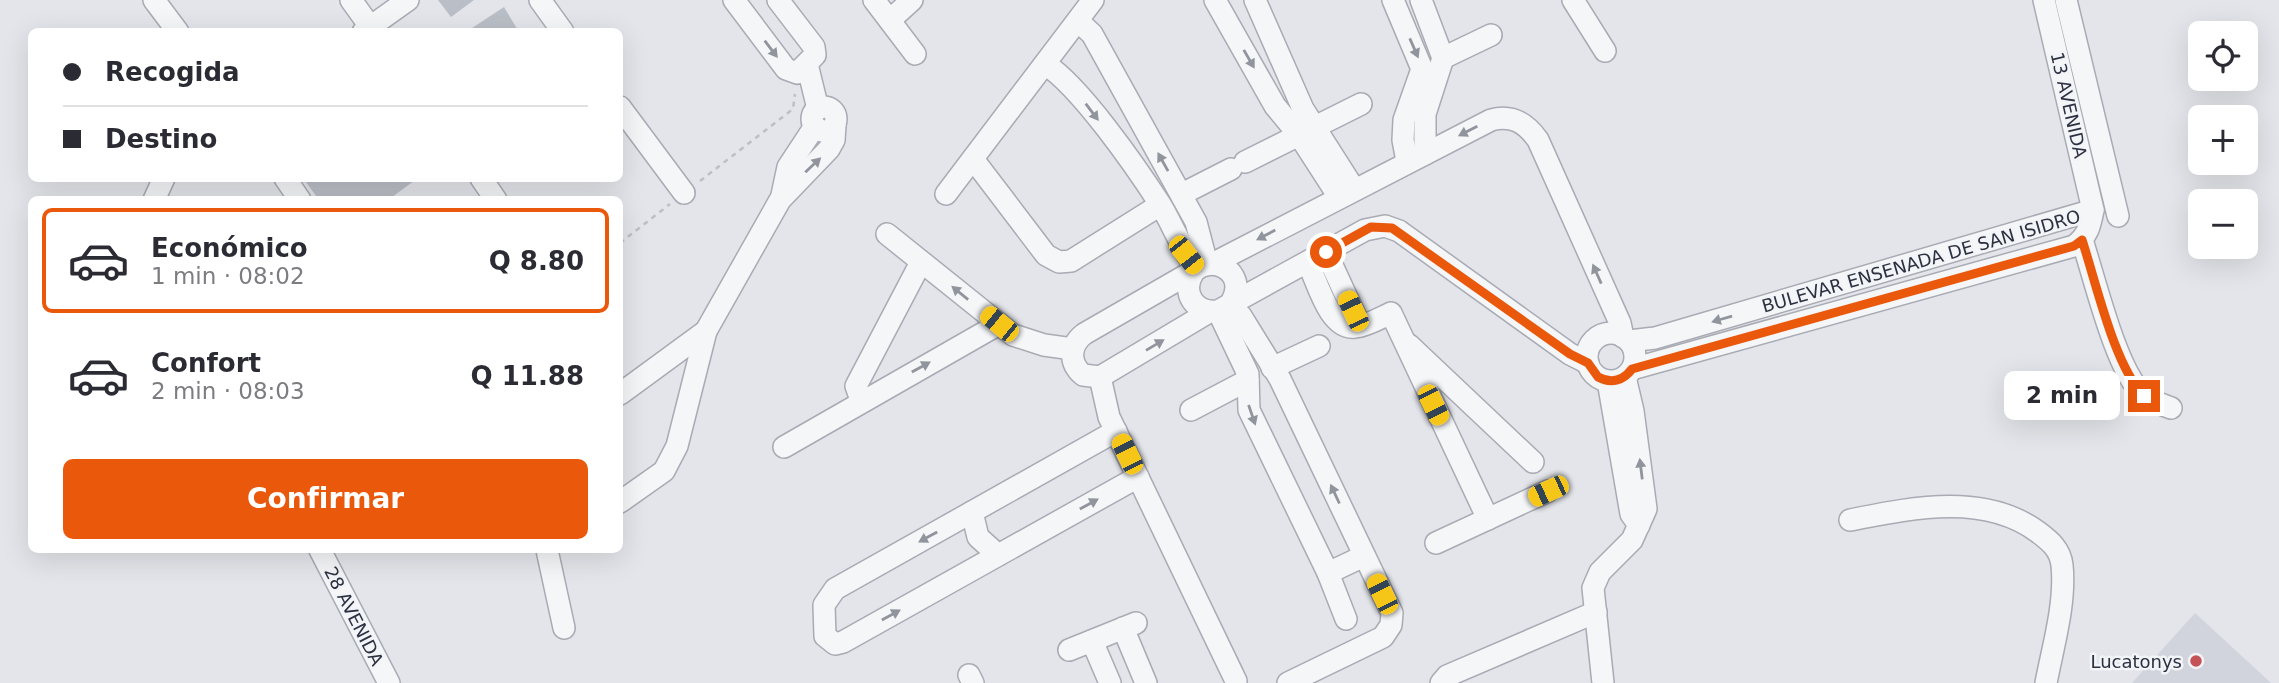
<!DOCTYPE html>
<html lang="es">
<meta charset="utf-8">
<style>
:root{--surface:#fff;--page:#f2f2f3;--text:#2b2b33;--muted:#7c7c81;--line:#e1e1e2;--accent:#ea580c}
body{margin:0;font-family:"DejaVu Sans",sans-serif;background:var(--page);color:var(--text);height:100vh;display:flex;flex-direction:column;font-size:26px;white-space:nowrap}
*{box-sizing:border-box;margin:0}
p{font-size:23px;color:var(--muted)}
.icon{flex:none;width:38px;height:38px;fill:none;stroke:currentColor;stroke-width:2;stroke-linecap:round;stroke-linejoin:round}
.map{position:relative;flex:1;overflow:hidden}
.drawer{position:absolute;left:28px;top:196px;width:595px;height:357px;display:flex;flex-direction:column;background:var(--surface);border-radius:10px;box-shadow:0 7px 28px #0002}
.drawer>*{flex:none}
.guide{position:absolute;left:28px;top:28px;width:595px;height:154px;border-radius:10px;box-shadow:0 7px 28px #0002;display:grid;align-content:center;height:154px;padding:0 35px;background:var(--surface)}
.controls{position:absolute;left:2188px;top:21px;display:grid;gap:14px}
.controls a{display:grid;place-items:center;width:70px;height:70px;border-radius:10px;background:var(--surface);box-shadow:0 7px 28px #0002;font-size:35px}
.end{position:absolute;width:32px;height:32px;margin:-16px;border:9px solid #ea580c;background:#fff;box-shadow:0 0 0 4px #fff}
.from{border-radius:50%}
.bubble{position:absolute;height:49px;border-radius:10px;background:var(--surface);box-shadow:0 7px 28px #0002;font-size:23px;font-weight:600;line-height:49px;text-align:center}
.car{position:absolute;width:21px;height:42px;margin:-21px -10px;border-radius:9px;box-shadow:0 0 5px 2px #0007;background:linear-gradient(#f5c518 24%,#345 0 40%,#f5c518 0 76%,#345 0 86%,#f5c518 0)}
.guide b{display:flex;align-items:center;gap:24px;height:66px;font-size:26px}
.guide b+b{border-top:2px solid var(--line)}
.guide i{width:18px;height:18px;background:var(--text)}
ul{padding:12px 0 0;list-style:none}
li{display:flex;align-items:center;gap:21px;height:105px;margin:0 14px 10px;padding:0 21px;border:4px solid transparent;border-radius:10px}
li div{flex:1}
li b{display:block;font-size:26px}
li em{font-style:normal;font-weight:600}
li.active{border-color:var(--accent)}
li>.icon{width:63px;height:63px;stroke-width:1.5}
.primary-button{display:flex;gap:14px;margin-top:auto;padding:14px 35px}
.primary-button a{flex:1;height:80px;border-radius:10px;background:var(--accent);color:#fff;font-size:28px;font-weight:600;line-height:80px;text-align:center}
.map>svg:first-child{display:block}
.built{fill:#d1d4dc}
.building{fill:#babec6}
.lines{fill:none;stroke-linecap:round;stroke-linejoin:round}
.minor-casing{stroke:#a8abb4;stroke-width:24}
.path{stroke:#bdbfc5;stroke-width:2.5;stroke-dasharray:5 5;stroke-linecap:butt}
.minor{stroke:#f5f6f8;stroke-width:21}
.oneway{fill:#90949c}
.route{stroke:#ea580c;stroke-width:9}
.poi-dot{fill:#c55257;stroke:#f2f4f7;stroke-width:2.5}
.labels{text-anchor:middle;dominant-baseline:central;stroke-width:5;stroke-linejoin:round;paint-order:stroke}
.street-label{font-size:18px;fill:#2c3141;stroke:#f2f4f7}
.poi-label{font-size:18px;fill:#2c3141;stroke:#f2f4f7;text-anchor:end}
</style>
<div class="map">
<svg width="2279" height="683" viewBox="0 0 2279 683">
<rect width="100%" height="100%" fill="#e3e5ea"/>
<path class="built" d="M 2195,613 L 2271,683 L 2132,683 Z"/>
<g class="building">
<path d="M 438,0 L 474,0 L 451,17 Z"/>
<path d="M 504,7 L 519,32 L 466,32 Z"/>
<path d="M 303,178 L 418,178 L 388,200 L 319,200 Z"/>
</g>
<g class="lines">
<g class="minor-casing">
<g id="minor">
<path d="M 154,0 L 178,32"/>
<path d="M 351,0 L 374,32"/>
<path d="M 540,0 L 563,32"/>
<path d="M 734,0 L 786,69 L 797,73 L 815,55 L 814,47 L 778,0"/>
<path d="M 874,0 L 915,54"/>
<path d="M 1215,0 L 1275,106 L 1299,135 L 1339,197"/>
<path d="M 1255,0 L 1303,109 L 1354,189"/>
<path d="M 1393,0 L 1422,69 L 1404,120 L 1403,140 L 1407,161"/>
<path d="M 1421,0 L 1443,58 L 1425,114 L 1425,154"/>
<path d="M 1573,0 L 1605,51"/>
<path d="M 2066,0 L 2118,216"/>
<path d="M 890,20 L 912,0"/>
<path d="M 1078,21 L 1092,34 L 1196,222 L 1207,264"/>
<path d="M 363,32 L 408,0"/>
<path d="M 1443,58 L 1491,35"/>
<path d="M 807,64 L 818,109"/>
<path d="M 1045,64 C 1080,86 1136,167 1160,204 C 1173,225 1181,249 1197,269"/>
<path d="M 620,107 L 684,193"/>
<circle cx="824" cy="119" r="12"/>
<path d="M 1315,127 L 1361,104"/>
<path d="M 973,159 L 1046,255 L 1059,262 L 1071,261 L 1160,205"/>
<path d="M 1245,162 L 1299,135"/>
<path d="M 285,178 L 300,200"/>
<path d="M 481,178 L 496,200"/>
<path d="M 946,194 L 1093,0"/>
<path d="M 1182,194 L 1231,169"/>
<path d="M 782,195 L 788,167 L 815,126"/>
<path d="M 154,200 L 164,178"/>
<path d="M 887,234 L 1013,335 L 1044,345 L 1073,349"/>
<path d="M 2082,240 C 2094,276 2116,370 2142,393 C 2149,401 2161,404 2171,408"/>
<path d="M 1326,252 L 1360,326"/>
<path d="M 1308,263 C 1317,281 1329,330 1355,327 C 1367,326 1380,318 1391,313 L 1488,519"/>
<path d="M 1212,264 C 1232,266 1242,283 1232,301"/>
<path d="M 1193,273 C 1181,293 1195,314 1218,311 L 1365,230 L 1385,226 L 1399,231 L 1570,354 L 1588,363"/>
<path d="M 1229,305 L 1241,316 L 1280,379 L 1392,613 L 1391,625 L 1383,637 L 1288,683"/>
<path d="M 1218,311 L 1248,374 L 1249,410 L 1328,573 L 1346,619"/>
<path d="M 1209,312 L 1100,377 L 1083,375 C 1069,363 1069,346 1084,334 L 1202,266 L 1212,264 L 1491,120 C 1512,114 1526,123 1538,140 L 1620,323 L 1623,337"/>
<circle cx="1611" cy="357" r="24"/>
<path d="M 1629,341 L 1655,338 L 2093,210"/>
<path d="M 1409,345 L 1533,462"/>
<path d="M 1272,368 L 1319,346"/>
<path d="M 1632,369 L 2074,246 C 2088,236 2090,226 2093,210 L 2044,0"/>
<path d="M 1100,377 L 1109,417 L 1236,681"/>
<path d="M 1608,381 L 1631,514 L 1639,525"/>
<path d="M 620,394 L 706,331 L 780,200 L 829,149 L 834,140 L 835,125"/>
<path d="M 861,400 L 856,386 L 921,262"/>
<path d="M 1191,410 L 1248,380"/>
<path d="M 1116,431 L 835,589 L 824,605 L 825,636 L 835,644 L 843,642 L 1138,477"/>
<path d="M 784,447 L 999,324"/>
<path d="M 620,502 L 664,471 L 677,446 L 706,331"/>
<path d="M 972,512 L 978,537 L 998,555"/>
<path d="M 1850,520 C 1911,508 1984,492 2038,532 C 2050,541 2060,549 2062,565 C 2066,603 2053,646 2046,683"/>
<path d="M 1436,543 L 1548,491"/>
<path d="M 320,550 L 389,683"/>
<path d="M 547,550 L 564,628"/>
<path d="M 1328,573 L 1364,556"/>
<path d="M 1123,628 L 1146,683"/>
<path d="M 1092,641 L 1110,683"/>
<path d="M 1069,650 L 1136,623"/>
<path d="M 969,675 L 973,683"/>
<path d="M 1441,683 L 1447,676 L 1596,612"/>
<path d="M 1603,683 L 1593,588 L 1600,572 L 1632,540 L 1646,509 L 1633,411 L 1625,377"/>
</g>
</g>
<g class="path">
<path d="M 700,181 L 793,109 L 795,94"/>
<path d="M 620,243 L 670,204"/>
</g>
<use href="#minor" class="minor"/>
</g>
<defs><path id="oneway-solid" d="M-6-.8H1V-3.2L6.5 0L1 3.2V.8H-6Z" transform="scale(1.75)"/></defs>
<g class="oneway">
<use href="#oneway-solid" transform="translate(1414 48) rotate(66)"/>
<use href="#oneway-solid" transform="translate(771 49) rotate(53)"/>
<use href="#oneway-solid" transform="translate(1249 59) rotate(60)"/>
<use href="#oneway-solid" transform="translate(1092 112) rotate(53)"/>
<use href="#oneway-solid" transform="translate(1468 131) rotate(153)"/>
<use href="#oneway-solid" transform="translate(1163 162) rotate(-119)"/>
<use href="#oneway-solid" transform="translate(813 165) rotate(-43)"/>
<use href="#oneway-solid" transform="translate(1266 235) rotate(152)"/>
<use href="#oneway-solid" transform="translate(1597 274) rotate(-114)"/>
<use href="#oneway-solid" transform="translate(960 293) rotate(-141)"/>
<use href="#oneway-solid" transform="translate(1722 319) rotate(164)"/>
<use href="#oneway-solid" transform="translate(1155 345) rotate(-31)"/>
<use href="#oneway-solid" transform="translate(921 367) rotate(-29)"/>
<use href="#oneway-solid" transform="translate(1252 415) rotate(71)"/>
<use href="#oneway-solid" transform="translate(1641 469) rotate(-97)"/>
<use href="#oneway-solid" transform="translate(1335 494) rotate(-115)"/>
<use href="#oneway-solid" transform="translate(1089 504) rotate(-29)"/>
<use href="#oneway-solid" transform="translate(928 537) rotate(151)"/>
<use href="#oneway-solid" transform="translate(891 615) rotate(-29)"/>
</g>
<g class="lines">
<path class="route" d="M 1326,252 L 1371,227 L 1392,228 L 1570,354 L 1588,363 L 1598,377 C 1611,384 1623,381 1632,369 L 2074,246 L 2082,240 C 2096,282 2114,365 2144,396"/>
</g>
<circle class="poi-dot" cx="2196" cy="661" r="7"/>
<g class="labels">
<g class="street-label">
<text transform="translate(2069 105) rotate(77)">13 AVENIDA</text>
<text transform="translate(1921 261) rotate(-16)">BULEVAR ENSENADA DE SAN ISIDRO</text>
<text transform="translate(354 616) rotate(63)">28 AVENIDA</text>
</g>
<g class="poi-label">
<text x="2182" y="661">Lucatonys</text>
</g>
</g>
</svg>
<div class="controls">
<a><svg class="icon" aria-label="locate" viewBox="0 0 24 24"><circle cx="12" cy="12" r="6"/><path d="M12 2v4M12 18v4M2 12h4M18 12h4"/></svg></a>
<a>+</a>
<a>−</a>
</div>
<i class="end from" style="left:1326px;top:252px"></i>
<i class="end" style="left:2144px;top:396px"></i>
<div class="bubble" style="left:2004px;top:371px;width:116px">2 min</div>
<i class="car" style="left:1186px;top:255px;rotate:142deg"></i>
<i class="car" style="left:1353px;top:311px;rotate:335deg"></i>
<i class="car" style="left:999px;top:324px;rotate:309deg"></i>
<i class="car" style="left:1433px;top:405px;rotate:154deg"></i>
<i class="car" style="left:1127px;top:454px;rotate:334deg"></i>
<i class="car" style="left:1548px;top:491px;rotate:245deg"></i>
<i class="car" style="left:1382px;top:594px;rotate:334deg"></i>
<div class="guide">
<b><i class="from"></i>Recogida</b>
<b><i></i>Destino</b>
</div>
<section class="drawer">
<ul>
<li class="active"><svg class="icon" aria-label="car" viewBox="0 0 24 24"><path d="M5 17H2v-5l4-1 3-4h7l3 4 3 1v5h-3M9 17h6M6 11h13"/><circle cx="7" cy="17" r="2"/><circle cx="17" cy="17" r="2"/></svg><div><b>Económico</b><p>1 min · 08:02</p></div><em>Q 8.80</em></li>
<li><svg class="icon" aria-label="car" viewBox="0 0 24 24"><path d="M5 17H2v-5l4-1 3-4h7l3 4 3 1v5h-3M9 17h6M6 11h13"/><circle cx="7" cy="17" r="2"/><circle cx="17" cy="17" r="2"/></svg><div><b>Confort</b><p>2 min · 08:03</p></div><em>Q 11.88</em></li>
</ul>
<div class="primary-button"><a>Confirmar</a></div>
</section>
</div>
